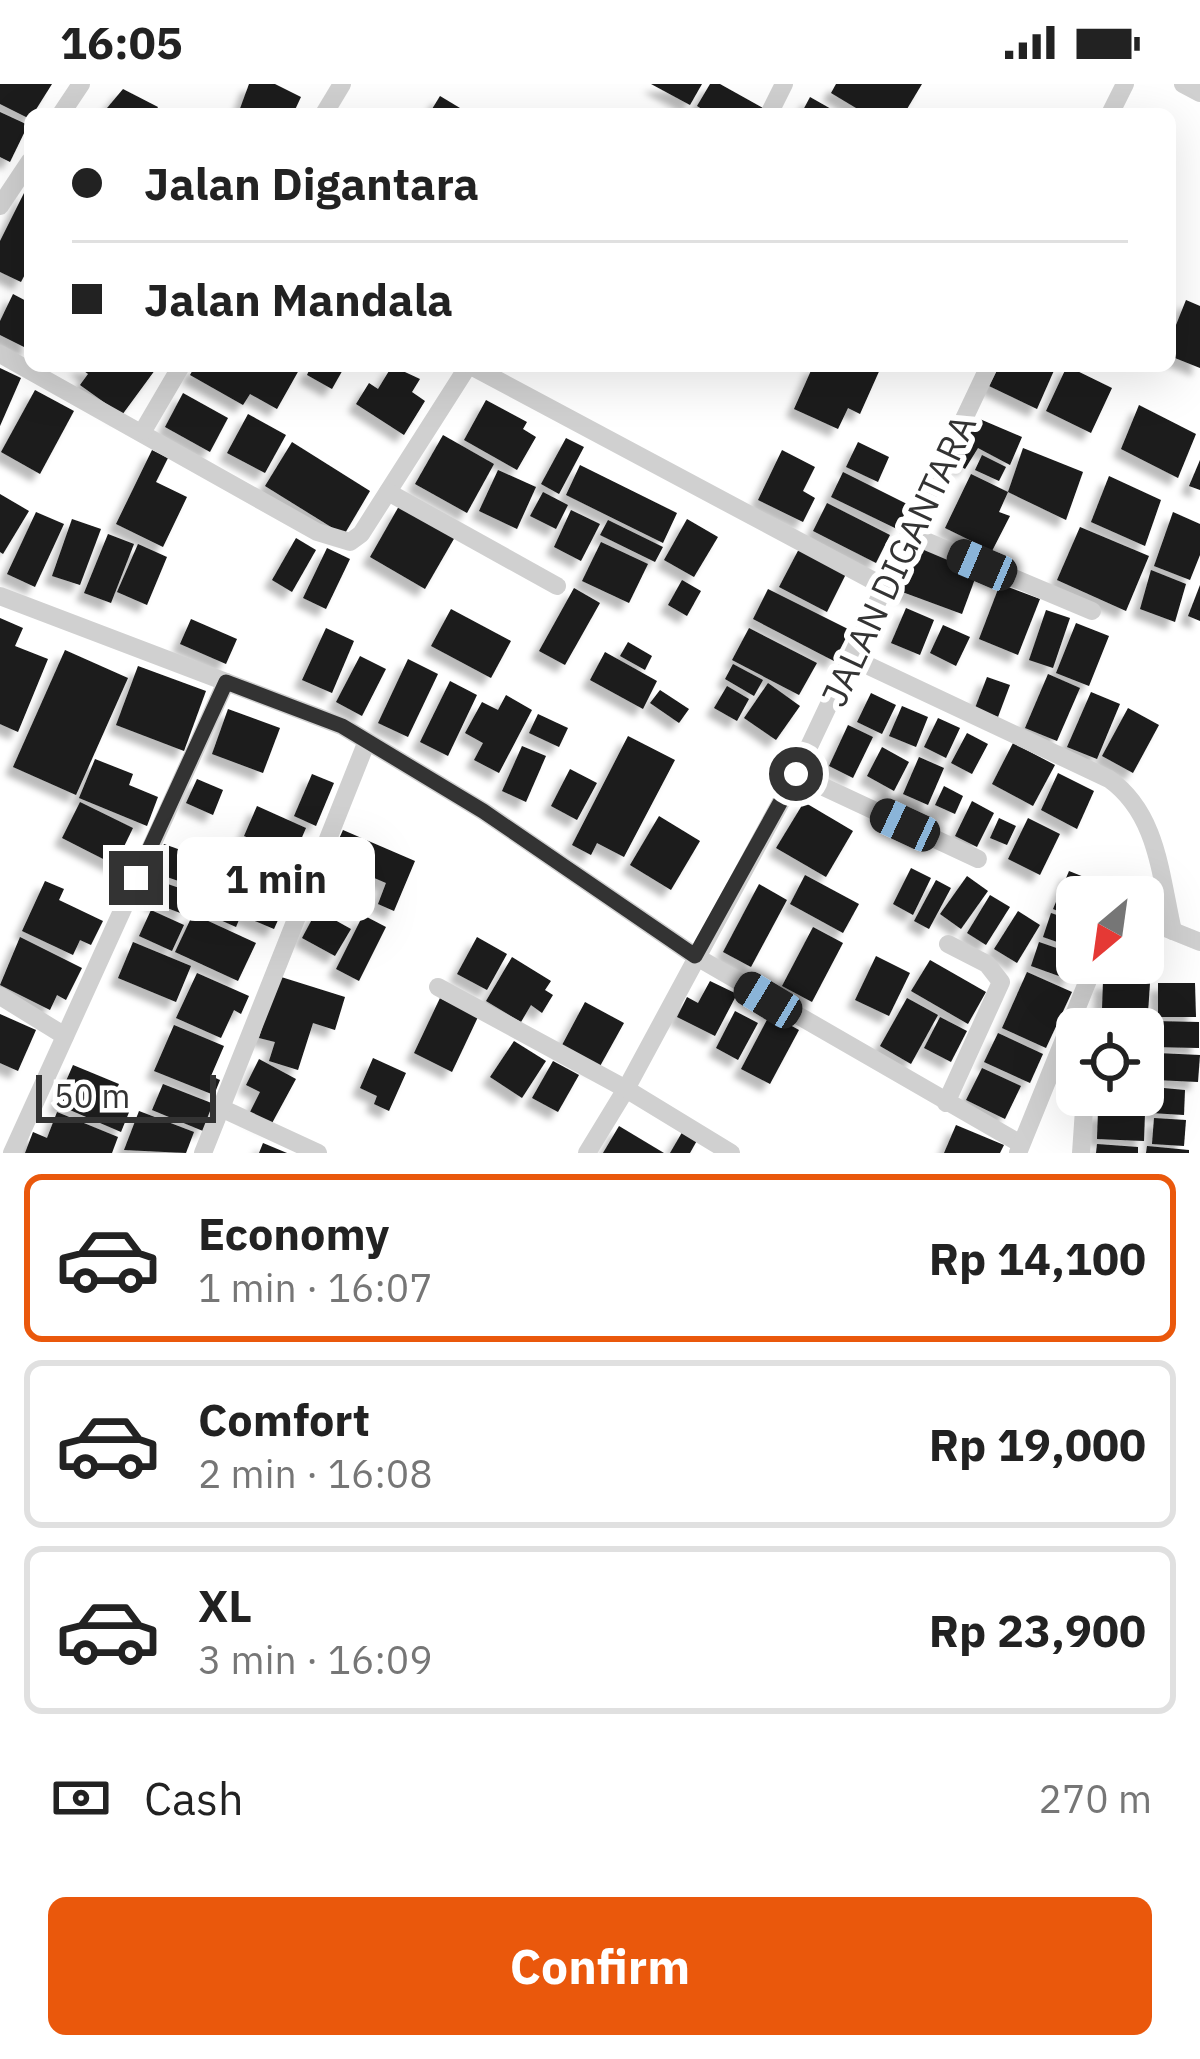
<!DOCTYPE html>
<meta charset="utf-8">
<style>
:root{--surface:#fff;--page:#f2f2f2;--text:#222;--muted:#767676;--line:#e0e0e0;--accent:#ea580c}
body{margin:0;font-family:"IBM Plex Sans",sans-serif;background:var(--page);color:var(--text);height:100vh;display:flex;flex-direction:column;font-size:45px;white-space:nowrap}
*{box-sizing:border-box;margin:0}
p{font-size:39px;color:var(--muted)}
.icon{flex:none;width:66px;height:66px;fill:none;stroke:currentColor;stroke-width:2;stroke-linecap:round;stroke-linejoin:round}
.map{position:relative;height:1069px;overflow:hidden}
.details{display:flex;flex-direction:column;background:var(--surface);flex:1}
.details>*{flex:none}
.banner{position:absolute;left:24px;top:24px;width:1152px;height:264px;border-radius:18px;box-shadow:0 12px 48px #0002;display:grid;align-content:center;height:264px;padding:0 48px;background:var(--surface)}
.needle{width:78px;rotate:209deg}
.fabs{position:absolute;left:1056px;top:792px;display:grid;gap:24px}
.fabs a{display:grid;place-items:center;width:108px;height:108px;border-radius:18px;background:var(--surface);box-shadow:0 12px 48px #0002;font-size:60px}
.scale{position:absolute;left:36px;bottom:30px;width:180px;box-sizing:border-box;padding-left:12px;border:6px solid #333;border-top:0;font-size:33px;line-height:42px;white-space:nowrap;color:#333;-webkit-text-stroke:9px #fff;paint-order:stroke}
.end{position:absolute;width:54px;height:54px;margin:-27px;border:15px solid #333;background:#fff;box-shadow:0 0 0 6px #fff}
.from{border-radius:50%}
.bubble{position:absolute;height:84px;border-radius:18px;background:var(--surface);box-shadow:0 12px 48px #0002;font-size:39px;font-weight:700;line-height:84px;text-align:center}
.car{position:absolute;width:36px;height:72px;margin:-36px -18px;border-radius:15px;box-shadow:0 0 9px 3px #0007;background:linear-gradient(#222 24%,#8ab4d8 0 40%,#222 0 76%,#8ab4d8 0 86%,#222 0)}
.banner b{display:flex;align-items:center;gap:42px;height:114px;font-size:45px}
.banner b+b{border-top:3px solid var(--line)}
.banner i{width:30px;height:30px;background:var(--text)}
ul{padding:21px 0 0;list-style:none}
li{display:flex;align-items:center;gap:36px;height:168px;margin:0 24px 18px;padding:0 24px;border:6px solid var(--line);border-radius:18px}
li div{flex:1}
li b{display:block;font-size:45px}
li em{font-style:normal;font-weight:700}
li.selected{border-color:var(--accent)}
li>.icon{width:108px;height:108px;stroke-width:1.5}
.pay{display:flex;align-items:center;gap:30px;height:132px;padding:0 48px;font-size:45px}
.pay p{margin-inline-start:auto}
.action{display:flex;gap:24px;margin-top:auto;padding:24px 48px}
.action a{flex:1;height:138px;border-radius:18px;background:var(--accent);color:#fff;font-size:48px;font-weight:700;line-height:138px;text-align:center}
.status{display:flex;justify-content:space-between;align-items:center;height:84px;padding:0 60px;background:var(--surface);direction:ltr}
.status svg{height:33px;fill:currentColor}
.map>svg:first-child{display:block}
.building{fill:#1a1a1a;filter:url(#shadow)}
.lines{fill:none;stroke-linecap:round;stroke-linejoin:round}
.minor{stroke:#d0d0d0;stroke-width:18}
.route{stroke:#333;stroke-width:15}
.labels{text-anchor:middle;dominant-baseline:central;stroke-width:12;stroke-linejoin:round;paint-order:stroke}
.street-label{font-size:36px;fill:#333;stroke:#fff}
</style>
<div class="status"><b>16:05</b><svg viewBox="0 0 49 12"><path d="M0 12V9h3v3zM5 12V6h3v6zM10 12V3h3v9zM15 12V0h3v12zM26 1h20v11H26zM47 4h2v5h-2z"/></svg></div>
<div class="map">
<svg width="1200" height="1069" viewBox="0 0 1200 1069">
<defs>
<filter id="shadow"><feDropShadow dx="-8" dy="8" stdDeviation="3" flood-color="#0004"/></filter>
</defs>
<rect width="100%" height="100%" fill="#fff"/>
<g class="building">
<path d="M 0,0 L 52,0 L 30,35 L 0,20 Z"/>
<path d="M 249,0 L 275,0 L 301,13 L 293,30 L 238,30 Z"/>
<path d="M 651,0 L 702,0 L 690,21 Z"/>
<path d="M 710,0 L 720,0 L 763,24 L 760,30 L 710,30 L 697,22 Z"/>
<path d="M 836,0 L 922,0 L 904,30 L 866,30 L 831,9 Z"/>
<path d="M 123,5 L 158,23 L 154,30 L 102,30 Z"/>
<path d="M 440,12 L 470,30 L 429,30 Z"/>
<path d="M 810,13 L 840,30 L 801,30 Z"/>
<path d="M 0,28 L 28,41 L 10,78 L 0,73 Z"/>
<path d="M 26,105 L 30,181 L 21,198 L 0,188 L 0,157 Z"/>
<path d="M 13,210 L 30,219 L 30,266 L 0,251 L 0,237 Z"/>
<path d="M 1186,216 L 1200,222 L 1200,284 L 1170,272 L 1170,256 Z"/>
<path d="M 77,282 L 158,282 L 122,331 L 80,301 L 88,290 Z"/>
<path d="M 195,282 L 292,282 L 299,286 L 277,325 L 250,310 L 243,321 L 190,291 Z"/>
<path d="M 311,282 L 345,282 L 332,305 L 307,291 Z"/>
<path d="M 392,282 L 420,295 L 412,308 L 425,317 L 404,351 L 356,320 L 369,299 L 378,305 Z"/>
<path d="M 813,282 L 878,282 L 881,283 L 860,330 L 848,324 L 838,345 L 794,325 Z"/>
<path d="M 999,282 L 1056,282 L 1037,325 L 989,302 Z"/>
<path d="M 1067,282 L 1112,304 L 1091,349 L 1046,327 Z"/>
<path d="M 0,284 L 21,294 L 0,342 Z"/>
<path d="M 35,306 L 74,327 L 40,390 L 1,368 Z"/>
<path d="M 183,309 L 228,334 L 210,368 L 165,343 Z"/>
<path d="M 486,316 L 527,338 L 523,345 L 536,353 L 517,386 L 464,356 Z"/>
<path d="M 1139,321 L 1196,350 L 1178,394 L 1121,365 Z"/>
<path d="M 248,330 L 286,351 L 265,389 L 227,369 Z"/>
<path d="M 968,330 L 1022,353 L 1010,381 L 978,364 L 965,385 L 953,377 Z"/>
<path d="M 443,351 L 494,380 L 467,429 L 415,400 Z"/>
<path d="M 566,354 L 584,363 L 559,410 L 541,400 Z"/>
<path d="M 292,358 L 370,407 L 344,451 L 265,402 Z"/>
<path d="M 858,358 L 889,373 L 878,398 L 846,383 Z"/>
<path d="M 1023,364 L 1083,388 L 1066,436 L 1008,408 Z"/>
<path d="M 152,366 L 168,374 L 156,398 L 187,413 L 163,463 L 116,440 Z"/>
<path d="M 782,366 L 815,383 L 803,407 L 815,414 L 803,438 L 758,416 Z"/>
<path d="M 982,371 L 1006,383 L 999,397 L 975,386 Z"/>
<path d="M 1200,376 L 1200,406 L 1189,402 Z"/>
<path d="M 580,381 L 677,429 L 663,459 L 566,411 Z"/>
<path d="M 498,386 L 536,403 L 517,445 L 479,427 Z"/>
<path d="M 843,388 L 909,421 L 897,445 L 831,413 Z"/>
<path d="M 971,390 L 1008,408 L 999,428 L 1010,432 L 992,467 L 945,444 Z"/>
<path d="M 1109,392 L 1161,416 L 1145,462 L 1091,438 Z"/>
<path d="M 543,408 L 568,421 L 556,445 L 530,432 Z"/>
<path d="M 0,410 L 29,427 L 3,470 L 0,468 Z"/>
<path d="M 827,419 L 890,451 L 876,479 L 813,447 Z"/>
<path d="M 399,422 L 455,453 L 425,505 L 370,473 Z"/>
<path d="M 571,426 L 600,440 L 581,477 L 554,463 Z"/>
<path d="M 36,428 L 64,440 L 35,503 L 7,490 Z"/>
<path d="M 1173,428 L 1200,440 L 1200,471 L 1190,496 L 1154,482 Z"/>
<path d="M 72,435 L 101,445 L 80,501 L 52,492 Z"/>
<path d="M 687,435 L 718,453 L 694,493 L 664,476 Z"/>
<path d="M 608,436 L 663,463 L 655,478 L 600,451 Z"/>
<path d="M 1080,443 L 1149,472 L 1126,527 L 1057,496 Z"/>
<path d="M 108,450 L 134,460 L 111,519 L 84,509 Z"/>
<path d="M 296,454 L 316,466 L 292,508 L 272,496 Z"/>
<path d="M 601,458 L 648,480 L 629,519 L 582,497 Z"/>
<path d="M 138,460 L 167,473 L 147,521 L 117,508 Z"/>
<path d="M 914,460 L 979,484 L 962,530 L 897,506 Z"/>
<path d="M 801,461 L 848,486 L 827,528 L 779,503 Z"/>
<path d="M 327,464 L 350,475 L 326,525 L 303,514 Z"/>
<path d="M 1151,486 L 1186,500 L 1175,538 L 1140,525 Z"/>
<path d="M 682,496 L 701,507 L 687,532 L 668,521 Z"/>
<path d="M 1000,500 L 1040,515 L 1018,571 L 979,555 Z"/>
<path d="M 1200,501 L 1200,537 L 1188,532 Z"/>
<path d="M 574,504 L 600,519 L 565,581 L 539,567 Z"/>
<path d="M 768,505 L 850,546 L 834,577 L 753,535 Z"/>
<path d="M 906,524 L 934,536 L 920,571 L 891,559 Z"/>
<path d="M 451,525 L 511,557 L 491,594 L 431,562 Z"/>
<path d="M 1046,526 L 1070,534 L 1053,584 L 1029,576 Z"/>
<path d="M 0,534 L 23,544 L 15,562 L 48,575 L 18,648 L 0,640 Z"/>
<path d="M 191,535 L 237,555 L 226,580 L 180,560 Z"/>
<path d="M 1076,539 L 1109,552 L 1089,602 L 1056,589 Z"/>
<path d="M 943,541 L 970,553 L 956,582 L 930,569 Z"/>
<path d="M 326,544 L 354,557 L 332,609 L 302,596 Z"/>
<path d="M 749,544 L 817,579 L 799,611 L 732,576 Z"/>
<path d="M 628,558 L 652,572 L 645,586 L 620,572 Z"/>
<path d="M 65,566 L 128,594 L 76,711 L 13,683 Z"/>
<path d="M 605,568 L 657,597 L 643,625 L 590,596 Z"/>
<path d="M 360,572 L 386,585 L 362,632 L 336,618 Z"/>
<path d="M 408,575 L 438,590 L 408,653 L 378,639 Z"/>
<path d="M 733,580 L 763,596 L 754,612 L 725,595 Z"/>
<path d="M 138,582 L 206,607 L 184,667 L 116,641 Z"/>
<path d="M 1048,590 L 1080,604 L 1057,657 L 1025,644 Z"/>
<path d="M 987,593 L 1010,601 L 998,633 L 975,624 Z"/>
<path d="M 450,597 L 477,611 L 448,672 L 420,658 Z"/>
<path d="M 768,599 L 800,622 L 776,656 L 744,634 Z"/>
<path d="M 727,602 L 749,615 L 737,637 L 714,624 Z"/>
<path d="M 660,606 L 689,625 L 679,639 L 650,619 Z"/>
<path d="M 1091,608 L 1120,620 L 1097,675 L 1067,663 Z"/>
<path d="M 871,609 L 896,621 L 882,650 L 857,638 Z"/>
<path d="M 506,611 L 532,626 L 499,689 L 474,676 L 483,659 L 465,649 L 482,618 L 498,626 Z"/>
<path d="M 902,622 L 928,633 L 916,663 L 889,652 Z"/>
<path d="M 1128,624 L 1159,641 L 1133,689 L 1102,672 Z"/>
<path d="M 228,625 L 280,644 L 263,689 L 212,670 Z"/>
<path d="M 538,630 L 568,644 L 559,663 L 529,649 Z"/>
<path d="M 938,634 L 960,644 L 946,674 L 924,663 Z"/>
<path d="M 848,641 L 873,653 L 853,694 L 829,682 Z"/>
<path d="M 967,649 L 988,660 L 972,690 L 951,679 Z"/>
<path d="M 628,652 L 675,676 L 624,773 L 597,759 L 591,771 L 572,761 Z"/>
<path d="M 1013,659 L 1055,681 L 1033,722 L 992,700 Z"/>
<path d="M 522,662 L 546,672 L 526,718 L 502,707 Z"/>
<path d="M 882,663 L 909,678 L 894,707 L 867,692 Z"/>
<path d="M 919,673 L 944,684 L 928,721 L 903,710 Z"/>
<path d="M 95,675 L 133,690 L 129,701 L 158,713 L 147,742 L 79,714 Z"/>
<path d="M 570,685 L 597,699 L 577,736 L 551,722 Z"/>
<path d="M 1058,689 L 1094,707 L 1077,745 L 1041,726 Z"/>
<path d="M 312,690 L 334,699 L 316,742 L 294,732 Z"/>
<path d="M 197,695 L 223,706 L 213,731 L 186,719 Z"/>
<path d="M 944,702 L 963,712 L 955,730 L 935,721 Z"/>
<path d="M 972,717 L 994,729 L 977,763 L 955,752 Z"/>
<path d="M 80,718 L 133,744 L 115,781 L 62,754 Z"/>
<path d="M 804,718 L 853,747 L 826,793 L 776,764 Z"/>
<path d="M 257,722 L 306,744 L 293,774 L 244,752 Z"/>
<path d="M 659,732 L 700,757 L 671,806 L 630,781 Z"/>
<path d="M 999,734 L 1016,742 L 1007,761 L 990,754 Z"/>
<path d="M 1028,734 L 1060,750 L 1040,791 L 1008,775 Z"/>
<path d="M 343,746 L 415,777 L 394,827 L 378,820 L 386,799 L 330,775 Z"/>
<path d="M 164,760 L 211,777 L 201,805 L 153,788 Z"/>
<path d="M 911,784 L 931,794 L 913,831 L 893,820 Z"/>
<path d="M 1069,787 L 1104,801 L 1099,813 L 1077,813 L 1077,835 L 1053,825 Z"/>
<path d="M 228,790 L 287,816 L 274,845 L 241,831 L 236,843 L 209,831 Z"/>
<path d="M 805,791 L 859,820 L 843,849 L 790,820 Z"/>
<path d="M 967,792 L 988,807 L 961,845 L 940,830 Z"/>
<path d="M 936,796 L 951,804 L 929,845 L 914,837 Z"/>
<path d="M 45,797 L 64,805 L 59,816 L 103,837 L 91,861 L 80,856 L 73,871 L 22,847 Z"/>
<path d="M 159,797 L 191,808 L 183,830 L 151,818 Z"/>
<path d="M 759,800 L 787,816 L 751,883 L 723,868 Z"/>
<path d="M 990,811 L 1010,823 L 986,861 L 967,849 Z"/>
<path d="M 151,826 L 184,841 L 172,867 L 139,852 Z"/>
<path d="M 317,826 L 351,845 L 335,872 L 302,854 Z"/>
<path d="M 1018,827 L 1040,841 L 1017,879 L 994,865 Z"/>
<path d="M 1051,829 L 1077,838 L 1077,865 L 1043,853 Z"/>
<path d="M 193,830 L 256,859 L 238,897 L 175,868 Z"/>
<path d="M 363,831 L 386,843 L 359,897 L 336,885 Z"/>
<path d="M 813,843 L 843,859 L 812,918 L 782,902 Z"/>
<path d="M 20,853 L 82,884 L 66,916 L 57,911 L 50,926 L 0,901 Z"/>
<path d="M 477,853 L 507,870 L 487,906 L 457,890 Z"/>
<path d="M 133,858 L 191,882 L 176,918 L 118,894 Z"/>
<path d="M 1039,858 L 1077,871 L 1070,896 L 1031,882 Z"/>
<path d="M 876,872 L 910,889 L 889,932 L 855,916 Z"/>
<path d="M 512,873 L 551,897 L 545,906 L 553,911 L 542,929 L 531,921 L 521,938 L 486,917 Z"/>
<path d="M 930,876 L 986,908 L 968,940 L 911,907 Z"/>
<path d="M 1027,888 L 1072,908 L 1046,964 L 1002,944 Z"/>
<path d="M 197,889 L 249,912 L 241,930 L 234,926 L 221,954 L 176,934 Z"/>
<path d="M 278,892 L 345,913 L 335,946 L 313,939 L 298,986 L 269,977 L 275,958 L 259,954 Z"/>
<path d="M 710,897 L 737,910 L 715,952 L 677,933 L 687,913 L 698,919 Z"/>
<path d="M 1103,897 L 1150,899 L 1148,929 L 1102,926 Z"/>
<path d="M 1158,899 L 1195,899 L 1196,933 L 1158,933 Z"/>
<path d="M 440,914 L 478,933 L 452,988 L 414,969 Z"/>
<path d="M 907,914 L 938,931 L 911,980 L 880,962 Z"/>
<path d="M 585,918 L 624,939 L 599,984 L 561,963 Z"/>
<path d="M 735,927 L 758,939 L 738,976 L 716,964 Z"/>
<path d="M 0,930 L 36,946 L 18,987 L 0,979 Z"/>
<path d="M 770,930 L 799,946 L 770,1000 L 741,985 Z"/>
<path d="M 940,933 L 967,947 L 951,978 L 924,964 Z"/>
<path d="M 1102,934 L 1145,936 L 1145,945 L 1102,945 Z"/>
<path d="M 1154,937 L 1199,938 L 1199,964 L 1153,963 Z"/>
<path d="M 174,941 L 224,962 L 211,992 L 220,996 L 214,1011 L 154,987 Z"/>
<path d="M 998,949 L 1043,970 L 1030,999 L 984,978 Z"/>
<path d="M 514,957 L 546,977 L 522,1014 L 490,993 Z"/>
<path d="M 1157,969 L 1200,971 L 1198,998 L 1156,996 Z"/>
<path d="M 373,974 L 406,989 L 389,1027 L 374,1020 L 377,1012 L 360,1004 Z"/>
<path d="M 259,975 L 296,995 L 271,1041 L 249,1030 L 260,1008 L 246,1001 Z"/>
<path d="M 553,977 L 579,991 L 558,1028 L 532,1014 Z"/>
<path d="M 73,981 L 119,1000 L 113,1013 L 132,1021 L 121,1048 L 56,1020 Z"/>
<path d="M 982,984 L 1021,1002 L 1005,1035 L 966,1016 Z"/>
<path d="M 163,1000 L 214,1020 L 203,1047 L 152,1026 Z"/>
<path d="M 1153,1003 L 1185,1006 L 1184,1031 L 1151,1029 Z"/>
<path d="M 1098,1011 L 1144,1011 L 1143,1024 L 1097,1021 Z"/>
<path d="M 139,1027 L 194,1048 L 186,1069 L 124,1066 Z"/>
<path d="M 1098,1027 L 1145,1029 L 1144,1057 L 1097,1055 Z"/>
<path d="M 57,1028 L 118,1053 L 112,1069 L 25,1069 L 33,1048 L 47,1054 Z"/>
<path d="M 1154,1034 L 1186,1036 L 1184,1062 L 1152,1060 Z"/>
<path d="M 956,1041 L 1004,1061 L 1000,1069 L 944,1069 Z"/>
<path d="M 619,1042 L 664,1069 L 603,1069 Z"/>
<path d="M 684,1045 L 699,1053 L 690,1069 L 670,1069 Z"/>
<path d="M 263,1059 L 287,1069 L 259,1069 Z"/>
<path d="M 1097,1060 L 1138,1063 L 1138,1069 L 1096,1069 Z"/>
<path d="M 1147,1062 L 1189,1066 L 1189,1069 L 1146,1069 Z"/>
</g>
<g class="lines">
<g class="minor">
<path d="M 1183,0 L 1200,9"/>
<path d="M 61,30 L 81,0"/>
<path d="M 324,30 L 342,0"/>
<path d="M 769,30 L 784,0"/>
<path d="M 1110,30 L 1125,0"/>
<path d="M 0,122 L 30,77"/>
<path d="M 0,270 L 317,448 L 350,458 L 361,450 L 468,282"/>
<path d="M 471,282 L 885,503"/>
<path d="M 143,347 L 181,282"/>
<path d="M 388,408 L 557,502"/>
<path d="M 909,450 L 1092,527"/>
<path d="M 0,512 L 342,642 L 483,727 L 695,872 L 1021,1060"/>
<path d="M 852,574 L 1109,695 C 1158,730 1160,791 1173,847"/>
<path d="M 796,690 L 978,775"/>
<path d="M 1143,835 L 1200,858"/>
<path d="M 438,903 L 626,1005 L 587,1069"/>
<path d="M 0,912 L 65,952"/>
<path d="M 946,1019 L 1001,898 L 987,880 L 948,860"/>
<path d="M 223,1025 L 318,1069"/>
<path d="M 12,1069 L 226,598"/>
<path d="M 203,1069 L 367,657"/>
<path d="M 731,1069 L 626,1005 L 796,690 L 989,282"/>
<path d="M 1018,1069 L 1095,879"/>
<path d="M 1081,1069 L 1085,1011"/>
</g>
</g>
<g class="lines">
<path class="route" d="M 136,794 L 226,598 L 342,642 L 483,727 L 695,872 L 796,690"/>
</g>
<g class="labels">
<g class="street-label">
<text transform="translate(898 476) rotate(-65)">JALAN DIGANTARA</text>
</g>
</g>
</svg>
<div class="fabs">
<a><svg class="needle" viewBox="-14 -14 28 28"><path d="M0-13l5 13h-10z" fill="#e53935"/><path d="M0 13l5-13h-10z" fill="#767676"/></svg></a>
<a><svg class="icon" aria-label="locate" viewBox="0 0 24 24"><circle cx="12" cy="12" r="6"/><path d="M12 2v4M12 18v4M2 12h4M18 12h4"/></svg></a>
</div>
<div class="scale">50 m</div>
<i class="end from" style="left:796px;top:690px"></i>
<i class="end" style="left:136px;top:794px"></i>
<div class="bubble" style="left:177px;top:753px;width:198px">1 min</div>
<i class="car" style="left:982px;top:481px;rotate:293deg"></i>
<i class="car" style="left:905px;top:741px;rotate:295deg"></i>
<i class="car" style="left:768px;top:916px;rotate:301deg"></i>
<div class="banner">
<b><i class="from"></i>Jalan Digantara</b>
<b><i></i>Jalan Mandala</b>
</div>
</div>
<section class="details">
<ul>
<li class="selected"><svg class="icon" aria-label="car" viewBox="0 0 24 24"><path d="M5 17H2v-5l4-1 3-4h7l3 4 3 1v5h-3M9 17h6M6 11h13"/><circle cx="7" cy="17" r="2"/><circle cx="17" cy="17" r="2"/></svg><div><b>Economy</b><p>1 min · 16:07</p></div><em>Rp 14,100</em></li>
<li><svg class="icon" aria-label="car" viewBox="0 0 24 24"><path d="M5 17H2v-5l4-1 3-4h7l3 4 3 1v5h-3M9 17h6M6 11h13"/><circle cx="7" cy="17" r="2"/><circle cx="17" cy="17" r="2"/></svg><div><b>Comfort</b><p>2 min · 16:08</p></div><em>Rp 19,000</em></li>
<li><svg class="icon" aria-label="car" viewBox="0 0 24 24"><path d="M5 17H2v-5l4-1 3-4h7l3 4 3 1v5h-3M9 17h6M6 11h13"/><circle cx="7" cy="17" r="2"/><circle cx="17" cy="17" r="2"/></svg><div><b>XL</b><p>3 min · 16:09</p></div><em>Rp 23,900</em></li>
</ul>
<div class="pay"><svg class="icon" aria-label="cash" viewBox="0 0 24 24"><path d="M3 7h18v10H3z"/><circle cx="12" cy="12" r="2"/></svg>Cash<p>270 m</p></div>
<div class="action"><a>Confirm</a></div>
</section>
